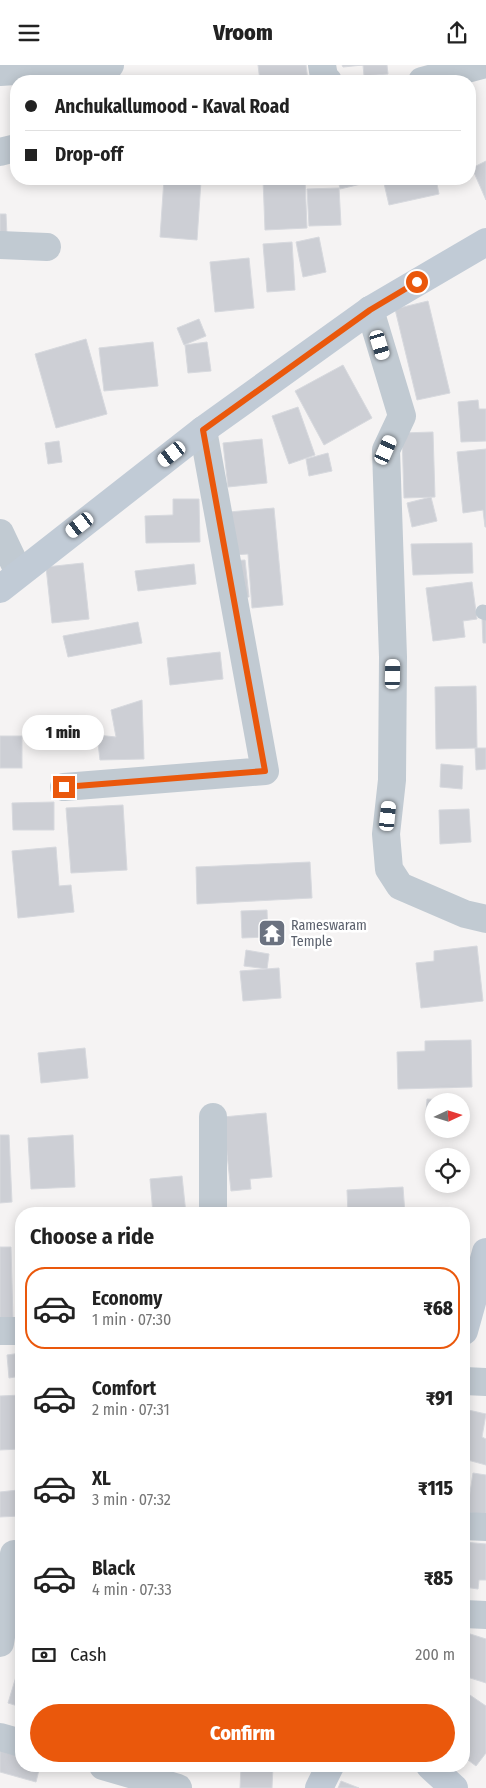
<!DOCTYPE html>
<meta charset="utf-8">
<style>
:root{--surface:#fff;--page:#f6f6f6;--text:#222;--muted:#767676;--line:#e0e0e0;--accent:#ea580c}
body{margin:0;font-family:"Fira Sans Condensed",sans-serif;background:var(--page);color:var(--text);height:100vh;display:flex;flex-direction:column;font-size:19px;white-space:nowrap}
*{box-sizing:border-box;margin:0}
p{font-size:16px;color:var(--muted)}
.icon{flex:none;width:28px;height:28px;fill:none;stroke:currentColor;stroke-width:2;stroke-linecap:round;stroke-linejoin:round}
.map{position:relative;flex:1;overflow:hidden}
.sheet{position:absolute;left:15px;top:1142px;width:455px;height:565px;display:flex;flex-direction:column;background:var(--surface);border-radius:20px;box-shadow:0 2px 12px #0003}
.sheet>*{flex:none}
.hud{position:absolute;left:10px;top:10px;width:466px;height:110px;border-radius:20px;box-shadow:0 2px 12px #0003;display:grid;align-content:center;height:110px;padding:0 15px;background:var(--surface)}
.needle{width:32px;rotate:86deg}
.buttons{position:absolute;left:425px;top:1028px;display:grid;gap:10px}
.buttons a{display:grid;place-items:center;width:45px;height:45px;border-radius:50%;background:var(--surface);box-shadow:0 2px 12px #0003;font-size:25px}
.end{position:absolute;width:22px;height:22px;margin:-11px;border:6px solid #ea580c;background:#fff;box-shadow:0 0 0 2px #fff}
.from{border-radius:50%}
.bubble{position:absolute;height:35px;border-radius:18px;background:var(--surface);box-shadow:0 2px 12px #0003;font-size:16px;font-weight:800;line-height:35px;text-align:center}
.car{position:absolute;width:15px;height:30px;margin:-15px -8px;border-radius:6px;box-shadow:0 0 4px 1px #0007;background:linear-gradient(#fff 24%,#345 0 40%,#fff 0 76%,#345 0 86%,#fff 0)}
.hud b{display:flex;align-items:center;gap:18px;height:48px;font-size:19px}
.hud b+b{border-top:1px solid var(--line)}
.hud i{width:12px;height:12px;background:var(--text)}
ul{padding:0;list-style:none}
li{display:flex;align-items:center;gap:15px;height:82px;margin:0 10px 8px;padding:0 5px;border:2px solid transparent;border-radius:20px}
li div{flex:1}
li b{display:block;font-size:19px}
li em{font-style:normal;font-weight:800}
li.on{border-color:var(--accent)}
li>.icon{width:45px;height:45px;stroke-width:1.5}
h2{padding:0 15px;font-size:22px;line-height:60px}
.pay{display:flex;align-items:center;gap:12px;height:55px;padding:0 15px;font-size:19px}
.pay p{margin-inline-start:auto}
.cta{display:flex;gap:10px;margin-top:auto;padding:10px 15px}
.cta a{flex:1;height:58px;border-radius:30px;background:var(--accent);color:#fff;font-size:20px;font-weight:800;line-height:58px;text-align:center}
header{display:flex;justify-content:space-between;align-items:center;height:65px;padding:0 15px;background:var(--surface);font-size:22px;font-weight:800}
.map>svg:first-child{display:block}
.building{fill:#cdcfd5;stroke:#d7d9de}
.lines{fill:none;stroke-linecap:round;stroke-linejoin:round}
.lane{stroke:#c1cad2;stroke-width:15}
.street{stroke:#c1cad2;stroke-width:28}
.secondary{stroke:#c1cbd6;stroke-width:28}
.route{stroke:#ea580c;stroke-width:6}
.labels{text-anchor:middle;dominant-baseline:central;stroke-width:5;stroke-linejoin:round;paint-order:stroke}
.worship-label{font-size:14px;fill:#5b616d;stroke:#fff;text-anchor:start}
</style>
<header><svg class="icon" aria-label="menu" viewBox="0 0 24 24"><path d="M4 6h16M4 12h16M4 18h16"/></svg>Vroom<svg class="icon" aria-label="share" viewBox="0 0 24 24"><path d="M12 15V3M7 8l5-5 5 5M5 13v7h14v-7"/></svg></header>
<div class="map">
<svg width="486" height="1723" viewBox="0 0 486 1723">
<rect width="100%" height="100%" fill="#f5f3f3"/>
<g class="building">
<path d="M 258,0 L 306,0 L 308,16 L 260,16 Z"/>
<path d="M 342,0 L 387,0 L 388,9 L 364,11 L 363,0 L 343,2 Z"/>
<path d="M 486,96 L 486,135 L 472,103 Z"/>
<path d="M 164,114 L 201,116 L 197,175 L 160,172 Z"/>
<path d="M 263,114 L 305,114 L 307,163 L 265,165 Z"/>
<path d="M 338,114 L 360,114 L 361,119 L 340,124 Z"/>
<path d="M 383,114 L 436,114 L 439,129 L 389,140 Z"/>
<path d="M 339,123 L 341,160 L 309,161 L 307,124 Z"/>
<path d="M 0,149 L 6,149 L 7,171 L 0,171 Z"/>
<path d="M 319,172 L 326,207 L 303,212 L 296,177 Z"/>
<path d="M 292,177 L 295,225 L 267,227 L 263,179 Z"/>
<path d="M 249,193 L 254,243 L 215,247 L 210,197 Z"/>
<path d="M 428,236 L 450,328 L 417,335 L 395,244 Z"/>
<path d="M 199,254 L 206,271 L 184,280 L 177,263 Z"/>
<path d="M 86,274 L 107,349 L 56,363 L 35,289 Z"/>
<path d="M 153,277 L 158,321 L 104,326 L 99,283 Z"/>
<path d="M 207,277 L 211,306 L 188,308 L 185,280 Z"/>
<path d="M 343,300 L 372,353 L 324,380 L 295,326 Z"/>
<path d="M 478,335 L 479,344 L 486,344 L 486,376 L 461,377 L 458,337 Z"/>
<path d="M 298,342 L 315,390 L 289,399 L 272,351 Z"/>
<path d="M 433,367 L 435,432 L 404,433 L 402,368 Z"/>
<path d="M 262,374 L 267,418 L 228,422 L 223,378 Z"/>
<path d="M 59,376 L 62,397 L 48,399 L 45,378 Z"/>
<path d="M 486,384 L 486,462 L 485,462 L 483,445 L 463,448 L 457,387 Z"/>
<path d="M 328,388 L 332,406 L 309,411 L 306,394 Z"/>
<path d="M 431,432 L 437,456 L 412,462 L 407,438 Z"/>
<path d="M 173,434 L 199,434 L 200,477 L 146,478 L 145,451 L 173,450 Z"/>
<path d="M 274,443 L 283,540 L 252,543 L 248,489 L 233,490 L 229,447 Z"/>
<path d="M 472,478 L 473,508 L 413,510 L 411,479 Z"/>
<path d="M 245,495 L 249,532 L 232,533 L 229,496 Z"/>
<path d="M 83,498 L 89,554 L 52,558 L 46,502 Z"/>
<path d="M 194,499 L 196,519 L 138,526 L 135,506 Z"/>
<path d="M 472,517 L 477,554 L 463,556 L 465,572 L 433,576 L 426,523 Z"/>
<path d="M 482,553 L 486,553 L 486,578 L 483,578 Z"/>
<path d="M 138,557 L 142,578 L 68,592 L 63,571 Z"/>
<path d="M 220,587 L 223,614 L 170,620 L 167,593 Z"/>
<path d="M 476,621 L 477,683 L 436,684 L 435,622 Z"/>
<path d="M 142,635 L 144,694 L 100,695 L 97,670 L 116,672 L 111,645 Z"/>
<rect x="0" y="671" width="22" height="32"/>
<path d="M 475,683 L 486,683 L 486,704 L 476,705 Z"/>
<path d="M 441,699 L 463,701 L 462,724 L 440,722 Z"/>
<path d="M 54,737 L 54,765 L 13,765 L 12,738 Z"/>
<path d="M 123,740 L 127,805 L 71,808 L 66,743 Z"/>
<path d="M 469,744 L 471,777 L 440,779 L 439,745 Z"/>
<path d="M 56,782 L 59,821 L 71,820 L 74,847 L 18,853 L 12,786 Z"/>
<path d="M 310,797 L 312,833 L 197,839 L 196,802 Z"/>
<path d="M 267,845 L 268,872 L 242,873 L 241,846 Z"/>
<path d="M 477,881 L 483,936 L 421,943 L 416,898 L 434,896 L 434,886 Z"/>
<path d="M 246,885 L 269,889 L 267,904 L 244,901 Z"/>
<path d="M 279,903 L 281,933 L 243,936 L 240,906 Z"/>
<path d="M 471,975 L 472,1022 L 398,1024 L 397,987 L 425,986 L 425,976 Z"/>
<path d="M 85,983 L 88,1013 L 41,1018 L 38,988 Z"/>
<path d="M 427,1034 L 453,1036 L 434,1036 L 434,1049 L 426,1048 Z"/>
<path d="M 266,1048 L 272,1112 L 250,1114 L 251,1124 L 231,1126 L 223,1052 Z"/>
<path d="M 0,1070 L 9,1070 L 12,1137 L 0,1138 Z"/>
<path d="M 73,1070 L 75,1122 L 31,1124 L 28,1073 Z"/>
<path d="M 182,1111 L 186,1149 L 153,1149 L 150,1114 Z"/>
<path d="M 403,1122 L 405,1149 L 348,1149 L 347,1125 Z"/>
<path d="M 0,1182 L 11,1182 L 13,1255 L 0,1255 Z"/>
<path d="M 21,1288 L 21,1311 L 9,1313 L 7,1290 Z"/>
<path d="M 21,1330 L 21,1384 L 0,1385 L 0,1331 Z"/>
<path d="M 464,1344 L 486,1349 L 482,1372 L 486,1374 L 486,1400 L 464,1394 Z"/>
<path d="M 473,1408 L 486,1410 L 486,1450 L 467,1447 Z"/>
<path d="M 18,1425 L 20,1451 L 0,1452 L 0,1427 Z"/>
<path d="M 464,1477 L 486,1479 L 486,1515 L 479,1515 L 478,1524 L 464,1522 Z"/>
<path d="M 14,1539 L 21,1540 L 21,1565 L 10,1564 Z"/>
<path d="M 464,1567 L 486,1574 L 486,1618 L 464,1611 Z"/>
<path d="M 18,1605 L 21,1606 L 21,1642 L 8,1638 Z"/>
<path d="M 464,1626 L 486,1641 L 486,1688 L 476,1701 L 464,1692 Z"/>
<path d="M 0,1681 L 21,1687 L 21,1701 L 40,1701 L 36,1717 L 0,1707 Z"/>
<path d="M 241,1701 L 273,1701 L 272,1723 L 240,1723 Z"/>
<path d="M 341,1716 L 359,1723 L 338,1723 Z"/>
</g>
<g class="lines">
<path class="lane" d="M 483,547 L 486,548"/>
<g class="street">
<path d="M 322,0 L 324,12 L 328,16"/>
<path d="M 0,7 L 110,0"/>
<path d="M 422,16 L 482,0"/>
<path d="M 0,87 L 16,83"/>
<path d="M 0,180 L 47,182"/>
<path d="M 370,245 L 402,351 L 386,385 L 393,592 L 392,715 L 386,769 L 389,804 L 400,821 L 465,849 L 486,854"/>
<path d="M 0,468 L 19,508"/>
<path d="M 64,722 L 265,706 L 203,365"/>
<path d="M 213,1052 L 213,1149"/>
<path d="M 0,1266 L 21,1266"/>
<path d="M 464,1316 L 486,1317"/>
<path d="M 464,1461 L 486,1462"/>
<path d="M 464,1549 L 486,1550"/>
<path d="M 0,1578 L 14,1489"/>
<path d="M 0,1672 L 21,1678"/>
<path d="M 103,1701 L 178,1723"/>
</g>
<g class="secondary">
<path d="M 0,524 L 203,365 L 370,245 L 486,177"/>
<path d="M 464,1266 L 486,1187"/>
<path d="M 430,1701 L 454,1723"/>
<path d="M 319,1723 L 330,1701"/>
</g>
</g>
<g class="lines">
<path class="route" d="M 64,722 L 265,706 L 203,365 L 370,245 L 417,217"/>
</g>
<defs>
<g id="temple-square" transform="scale(1.4375)"><rect x="-9" y="-9" width="18" height="18" rx="4" fill="#6b7280" stroke="#fff"/><path d="M0-6L5-2H3V0L6.5 2.5H4V6H1.5V3h-3V6H-4V2.5H-6.5L-3 0V-2H-5Z" fill="#fff"/></g>
</defs>
<g fill-rule="evenodd">
<use href="#temple-square" x="272" y="868"/>
</g>
<g class="labels">
<g class="worship-label">
<text x="291" y="860">Rameswaram<tspan x="291" dy="16">Temple</tspan></text>
</g>
</g>
</svg>
<div class="buttons">
<a><svg class="needle" viewBox="-14 -14 28 28"><path d="M0-13l5 13h-10z" fill="#e53935"/><path d="M0 13l5-13h-10z" fill="#767676"/></svg></a>
<a><svg class="icon" aria-label="locate" viewBox="0 0 24 24"><circle cx="12" cy="12" r="6"/><path d="M12 2v4M12 18v4M2 12h4M18 12h4"/></svg></a>
</div>
<i class="end from" style="left:417px;top:217px"></i>
<i class="end" style="left:64px;top:722px"></i>
<div class="bubble" style="left:22px;top:650px;width:82px">1 min</div>
<i class="car" style="left:380px;top:280px;rotate:163deg"></i>
<i class="car" style="left:386px;top:385px;rotate:24deg"></i>
<i class="car" style="left:172px;top:389px;rotate:232deg"></i>
<i class="car" style="left:80px;top:460px;rotate:232deg"></i>
<i class="car" style="left:393px;top:609px;rotate:1deg"></i>
<i class="car" style="left:388px;top:751px;rotate:6deg"></i>
<div class="hud">
<b><i class="from"></i>Anchukallumood - Kaval Road</b>
<b><i></i>Drop-off</b>
</div>
<section class="sheet">
<h2>Choose a ride</h2>
<ul>
<li class="on"><svg class="icon" aria-label="car" viewBox="0 0 24 24"><path d="M5 17H2v-5l4-1 3-4h7l3 4 3 1v5h-3M9 17h6M6 11h13"/><circle cx="7" cy="17" r="2"/><circle cx="17" cy="17" r="2"/></svg><div><b>Economy</b><p>1 min · 07:30</p></div><em>₹68</em></li>
<li><svg class="icon" aria-label="car" viewBox="0 0 24 24"><path d="M5 17H2v-5l4-1 3-4h7l3 4 3 1v5h-3M9 17h6M6 11h13"/><circle cx="7" cy="17" r="2"/><circle cx="17" cy="17" r="2"/></svg><div><b>Comfort</b><p>2 min · 07:31</p></div><em>₹91</em></li>
<li><svg class="icon" aria-label="car" viewBox="0 0 24 24"><path d="M5 17H2v-5l4-1 3-4h7l3 4 3 1v5h-3M9 17h6M6 11h13"/><circle cx="7" cy="17" r="2"/><circle cx="17" cy="17" r="2"/></svg><div><b>XL</b><p>3 min · 07:32</p></div><em>₹115</em></li>
<li><svg class="icon" aria-label="car" viewBox="0 0 24 24"><path d="M5 17H2v-5l4-1 3-4h7l3 4 3 1v5h-3M9 17h6M6 11h13"/><circle cx="7" cy="17" r="2"/><circle cx="17" cy="17" r="2"/></svg><div><b>Black</b><p>4 min · 07:33</p></div><em>₹85</em></li>
</ul>
<div class="pay"><svg class="icon" aria-label="cash" viewBox="0 0 24 24"><path d="M3 7h18v10H3z"/><circle cx="12" cy="12" r="2"/></svg>Cash<p>200 m</p></div>
<div class="cta"><a>Confirm</a></div>
</section>
</div>
